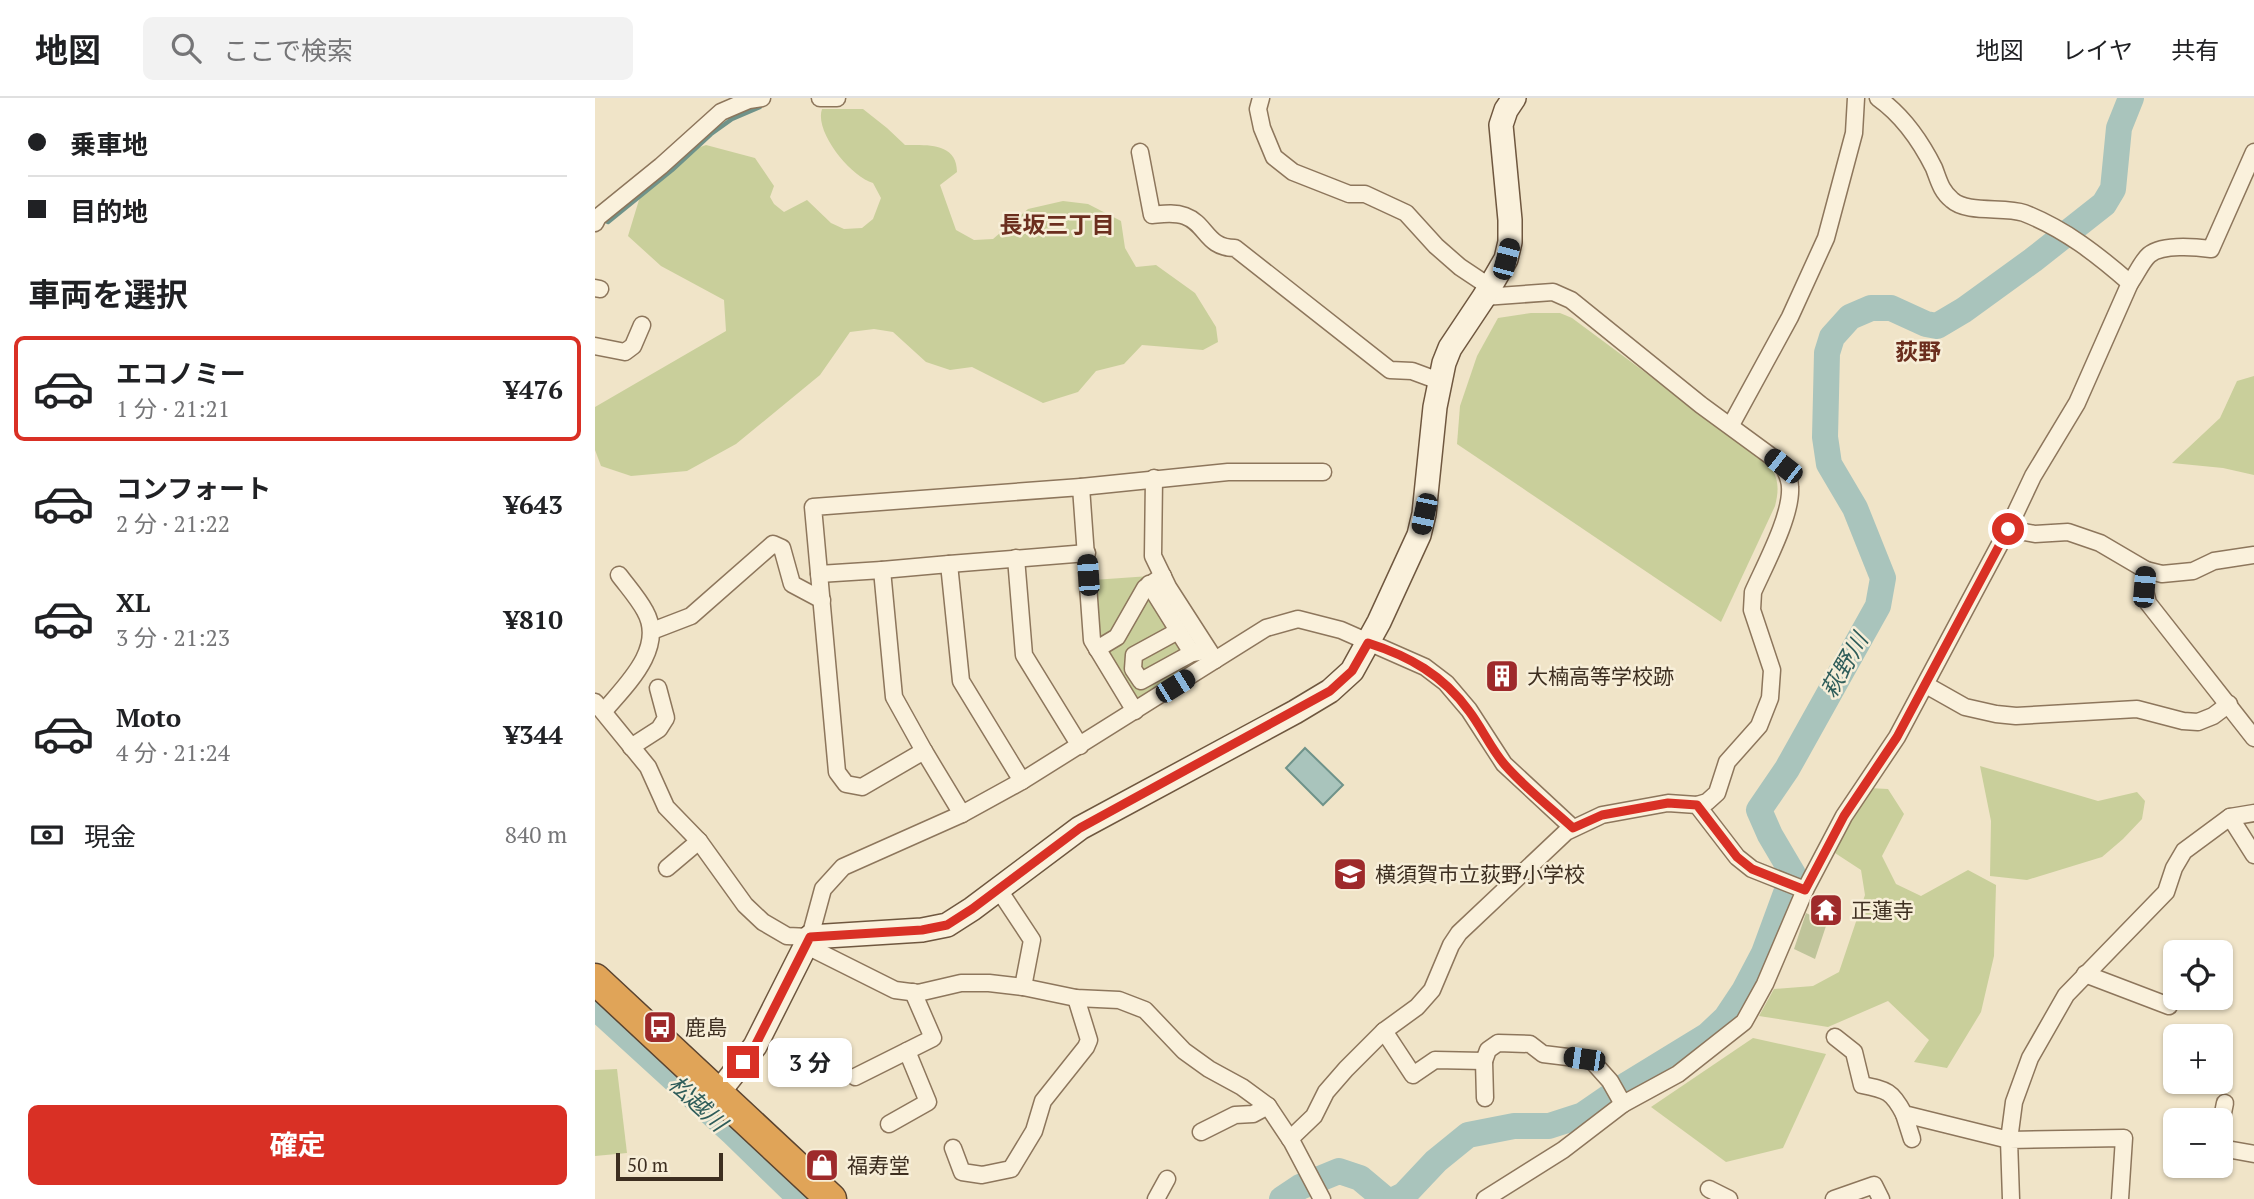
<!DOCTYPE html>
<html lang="ja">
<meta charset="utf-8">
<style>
:root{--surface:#fff;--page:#f2f2f2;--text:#202124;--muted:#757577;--line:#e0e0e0;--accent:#d93025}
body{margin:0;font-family:"PT Serif","Noto Sans JP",serif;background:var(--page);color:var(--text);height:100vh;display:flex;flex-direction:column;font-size:26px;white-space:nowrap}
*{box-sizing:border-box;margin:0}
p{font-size:23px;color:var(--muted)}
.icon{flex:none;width:38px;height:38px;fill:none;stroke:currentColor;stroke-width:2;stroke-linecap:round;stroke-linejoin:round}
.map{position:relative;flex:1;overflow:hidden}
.side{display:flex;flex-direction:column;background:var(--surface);width:595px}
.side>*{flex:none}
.hud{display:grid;align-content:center;height:154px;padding:0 28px;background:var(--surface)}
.fabs{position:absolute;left:1568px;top:842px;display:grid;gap:14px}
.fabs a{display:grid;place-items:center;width:70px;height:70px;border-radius:10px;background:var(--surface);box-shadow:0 2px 5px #0004;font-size:35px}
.scale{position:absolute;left:21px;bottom:18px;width:107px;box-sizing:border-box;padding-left:7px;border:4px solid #3d2e20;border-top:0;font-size:19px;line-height:24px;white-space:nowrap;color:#3d2e20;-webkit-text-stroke:5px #f7eed8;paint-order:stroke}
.end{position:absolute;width:32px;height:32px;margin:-16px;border:9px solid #d93025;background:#fff;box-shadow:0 0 0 4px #fff}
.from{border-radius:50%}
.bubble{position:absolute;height:49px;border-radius:10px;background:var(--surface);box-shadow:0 2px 5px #0004;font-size:23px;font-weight:700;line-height:49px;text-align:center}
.car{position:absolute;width:21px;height:42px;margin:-21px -10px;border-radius:9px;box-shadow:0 0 5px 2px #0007;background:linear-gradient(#222 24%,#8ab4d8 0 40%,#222 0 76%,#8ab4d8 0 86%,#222 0)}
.hud b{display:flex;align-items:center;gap:24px;height:66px;font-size:26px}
.hud b+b{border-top:2px solid var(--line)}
.hud i{width:18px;height:18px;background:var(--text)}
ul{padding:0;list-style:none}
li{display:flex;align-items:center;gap:21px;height:105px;margin:0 14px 10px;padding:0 14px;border:4px solid transparent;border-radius:10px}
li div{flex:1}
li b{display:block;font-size:26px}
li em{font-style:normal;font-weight:700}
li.selected{border-color:var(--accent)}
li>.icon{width:63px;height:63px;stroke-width:1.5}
h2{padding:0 28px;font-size:32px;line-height:84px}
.pay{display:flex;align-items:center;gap:18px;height:77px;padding:0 28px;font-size:26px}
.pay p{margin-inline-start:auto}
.primary-button{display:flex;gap:14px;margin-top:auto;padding:14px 28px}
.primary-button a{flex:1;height:80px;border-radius:10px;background:var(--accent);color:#fff;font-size:28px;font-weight:700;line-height:80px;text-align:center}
header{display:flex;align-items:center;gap:42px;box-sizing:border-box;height:98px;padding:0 35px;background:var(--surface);border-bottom:2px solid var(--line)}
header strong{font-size:33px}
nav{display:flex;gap:38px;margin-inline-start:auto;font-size:24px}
.search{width:490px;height:63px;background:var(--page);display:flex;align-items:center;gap:18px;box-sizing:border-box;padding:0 24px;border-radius:10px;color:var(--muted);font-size:26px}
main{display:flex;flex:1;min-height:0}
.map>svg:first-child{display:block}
.green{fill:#c9cf9b}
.cemetery{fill:#bfc49a}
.water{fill:#a9c4bc;stroke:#6f938a;stroke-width:2}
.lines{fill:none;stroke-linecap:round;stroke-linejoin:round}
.stream{stroke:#6f938a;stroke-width:4.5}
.river{stroke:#a9c4bc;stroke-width:26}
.street-casing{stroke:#8d765c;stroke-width:19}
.secondary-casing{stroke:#6f573f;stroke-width:26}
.highway-casing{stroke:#5b4430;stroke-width:33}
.street{stroke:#faf1dc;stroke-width:16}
.secondary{stroke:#faf1dc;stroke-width:23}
.highway{stroke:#e0a458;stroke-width:30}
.route{stroke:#d93025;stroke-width:9}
.labels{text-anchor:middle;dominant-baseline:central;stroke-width:5;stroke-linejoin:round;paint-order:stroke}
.poi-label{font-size:21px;fill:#3d2e20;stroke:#f7eed8;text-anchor:start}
.neighbourhood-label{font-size:23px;font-weight:bold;fill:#6b2e1e;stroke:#f7eed8}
.water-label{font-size:23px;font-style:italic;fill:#2f5d5a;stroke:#f7eed8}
</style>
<header>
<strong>地図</strong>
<div class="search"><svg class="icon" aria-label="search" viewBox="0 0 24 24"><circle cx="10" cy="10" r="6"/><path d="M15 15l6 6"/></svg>ここで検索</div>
<nav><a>地図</a><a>レイヤ</a><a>共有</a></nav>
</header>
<main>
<section class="side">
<div class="hud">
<b><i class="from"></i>乗車地</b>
<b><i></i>目的地</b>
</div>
<h2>車両を選択</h2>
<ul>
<li class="selected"><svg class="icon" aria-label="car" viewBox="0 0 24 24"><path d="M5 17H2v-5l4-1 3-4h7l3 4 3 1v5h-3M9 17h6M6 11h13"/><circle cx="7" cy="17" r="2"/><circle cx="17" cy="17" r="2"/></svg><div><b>エコノミー</b><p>1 分 · 21:21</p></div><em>¥476</em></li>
<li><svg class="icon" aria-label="car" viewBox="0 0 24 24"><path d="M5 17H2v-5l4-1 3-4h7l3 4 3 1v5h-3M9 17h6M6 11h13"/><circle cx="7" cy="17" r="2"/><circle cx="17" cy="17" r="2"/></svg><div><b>コンフォート</b><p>2 分 · 21:22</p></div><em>¥643</em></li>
<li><svg class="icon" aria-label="car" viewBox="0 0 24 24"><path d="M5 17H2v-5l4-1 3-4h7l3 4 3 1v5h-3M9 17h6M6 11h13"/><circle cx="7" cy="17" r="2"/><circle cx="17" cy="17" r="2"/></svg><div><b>XL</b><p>3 分 · 21:23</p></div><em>¥810</em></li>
<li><svg class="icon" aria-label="car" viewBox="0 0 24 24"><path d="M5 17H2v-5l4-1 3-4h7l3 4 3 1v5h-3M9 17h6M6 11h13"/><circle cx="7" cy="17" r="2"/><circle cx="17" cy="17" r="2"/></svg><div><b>Moto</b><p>4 分 · 21:24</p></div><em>¥344</em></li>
</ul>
<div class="pay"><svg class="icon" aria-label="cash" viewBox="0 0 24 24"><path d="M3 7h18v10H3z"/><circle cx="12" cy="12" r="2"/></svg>現金<p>840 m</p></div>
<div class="primary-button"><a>確定</a></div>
</section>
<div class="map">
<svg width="1659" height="1101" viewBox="0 0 1659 1101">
<rect width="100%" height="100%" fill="#f0e4c8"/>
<g class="green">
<path d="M 227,11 L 268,11 L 292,30 L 310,47 C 331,47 362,44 362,74 L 345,87 L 361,132 L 379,142 L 398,141 L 433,111 L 468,103 L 493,106 L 526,123 L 530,150 L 541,169 L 561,167 L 600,195 L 621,229 L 623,244 L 608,252 L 547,247 L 529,266 L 501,273 L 483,294 L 448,305 L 377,269 L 355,272 L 331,264 L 298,234 L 279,231 L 255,234 L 225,277 L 141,346 L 92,373 L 36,378 L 6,368 L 0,352 L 0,309 L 131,233 L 129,202 L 66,168 L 33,138 L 47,92 L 74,60 L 111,47 L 160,60 L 179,88 L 175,99 L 179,106 L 189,114 L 212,102 L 236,125 L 249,131 L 267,130 L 278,121 L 286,100 L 278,85 C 256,79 219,34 227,11 Z"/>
<path d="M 936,215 L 965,215 L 977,220 L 1175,367 C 1184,382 1184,392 1180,408 L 1126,524 L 862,346 L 865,308 L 882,258 L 903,220 Z"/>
<path d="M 1659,278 L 1659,377 L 1628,370 L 1577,365 L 1625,320 L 1642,283 Z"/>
<path d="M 555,478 L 610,562 L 543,603 L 505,538 L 498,482 Z"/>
<path d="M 1385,668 L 1503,703 L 1542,694 L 1550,703 L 1547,721 L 1528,741 L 1507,759 L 1432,782 L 1395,778 L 1396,723 Z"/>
<path d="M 1274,690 L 1293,691 L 1309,716 L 1287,758 L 1301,786 L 1326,798 L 1373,772 L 1401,787 L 1399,858 L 1386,914 L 1352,970 L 1319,964 L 1334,942 L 1293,903 L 1233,929 L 1164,918 L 1179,891 L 1218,888 L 1244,874 L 1270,797 L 1266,772 L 1240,755 L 1254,722 Z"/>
<path d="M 1158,940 L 1231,956 L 1188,1050 L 1131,1064 L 1056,1009 Z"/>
<path d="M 22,971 L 32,1055 L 0,1058 L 0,972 Z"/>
</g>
<path class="cemetery" d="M 1211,815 L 1232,825 L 1220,861 L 1199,851 Z"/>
<path class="water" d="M 710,650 L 748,687 L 728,707 L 691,670 Z"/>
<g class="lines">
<path class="stream" d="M 8,122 L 13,124 L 77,72 L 116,36 L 137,21 L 165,9 L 164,4"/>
<g class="river">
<path d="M 0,909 L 138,1035 L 206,1101"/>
<path d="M 687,1101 L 705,1089 L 744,1073 L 765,1080 L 790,1101"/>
<path d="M 801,1101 L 809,1097 L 841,1063 L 873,1037 L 919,1028 L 954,1028 L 988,1017 L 1033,986 L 1113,937 L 1131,920 L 1149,893 L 1169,855 L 1198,776 L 1175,737 L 1164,712 L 1192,671 L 1283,508 L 1288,480 L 1260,410 L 1234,366 L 1230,339 L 1232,255 L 1237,239 L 1255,219 L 1276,210 L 1296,210 L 1331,226 L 1342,228 L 1369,212 L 1438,162 L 1509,106 L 1518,91 L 1524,30 L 1536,0"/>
</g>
<g class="street-casing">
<g id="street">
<path d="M 225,0 L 242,0"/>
<path d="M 666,0 L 663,11 L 667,30 L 679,59 L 698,74 L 754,96 L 770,96 L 811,115 L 841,148 L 865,169 L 895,189"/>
<path d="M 545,54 L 557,117 C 568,116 579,114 590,118 C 612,126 611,150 640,150 L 795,272 L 817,273 L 844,283"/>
<path d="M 0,125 L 3,119 L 66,68 L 126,14 L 154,2 L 167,0"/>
<path d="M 1535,185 C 1541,177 1547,163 1554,157 C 1567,146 1601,149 1616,151 L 1659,54"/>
<path d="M 0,190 L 5,191"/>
<path d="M 889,199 L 958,194 L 976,202 L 1106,307 L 1188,367 C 1191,374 1195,381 1195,389 C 1197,417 1170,467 1158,494 L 1157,512 L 1177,572 L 1175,600 L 1164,628 L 1132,664 L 1122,695 L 1112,704 L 1102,707"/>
<path d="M 0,248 L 30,254 L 38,248 L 47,227"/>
<path d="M 1136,327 L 1195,219 L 1231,140 L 1259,35 L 1261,0"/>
<path d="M 559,380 L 558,458 L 573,489 L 620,562"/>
<path d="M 486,389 L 633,374 L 728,374"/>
<path d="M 1413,431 L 1440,436 L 1473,434 L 1505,445 L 1551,472 L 1567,476 L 1598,473 L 1619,463 L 1659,457"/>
<path d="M 421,460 L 429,557 L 485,648"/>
<path d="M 354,466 L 492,455"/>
<path d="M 287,472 L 354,466 L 366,583 L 427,683"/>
<path d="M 1551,472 L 1549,489 L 1553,505 L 1659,640"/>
<path d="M 224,476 L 287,472 L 299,599 L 329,653"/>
<path d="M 554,486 L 597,555 L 604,554"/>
<path d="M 57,533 L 96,518 L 178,446 L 187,450 L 197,486 L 227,502"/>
<path d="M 583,533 L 539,557 L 538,571 L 546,583 L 597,555"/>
<path d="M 502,551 L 522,539 L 550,490 L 568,478"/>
<path d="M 1331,587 L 1370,609 L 1401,616 L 1421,618 L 1542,611 L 1588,623 L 1603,624 L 1618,618 L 1634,606"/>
<path d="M 0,604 L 53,669 L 71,709 L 104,743 L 150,807 L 168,824 L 192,838 L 215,839 L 228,791 L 248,769 L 367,716 L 427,683 L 671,530 L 703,521 L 746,532 L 830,569 L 851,585 L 874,612 L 909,666 L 978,730"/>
<path d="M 9,613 C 31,587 71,550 50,513 C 43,500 33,489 24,477"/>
<path d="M 36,649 L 64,631 L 71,620 L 63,590"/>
<path d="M 367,716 L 329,653 L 267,689 L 251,686 L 242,674 L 218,409 L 486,389 L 497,542 L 540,613"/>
<path d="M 1635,719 L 1659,757"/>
<path d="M 72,770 L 104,743"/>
<path d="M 404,792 L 437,842 L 428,889"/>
<path d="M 1210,792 L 1249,718 L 1302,639 L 1413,431 L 1438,378 L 1482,305 L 1535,185 C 1503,157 1470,131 1429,115 C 1410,108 1372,116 1357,102 C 1346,93 1344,83 1339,70 C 1326,44 1307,17 1283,0"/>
<path d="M 210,847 L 300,892 L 323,895 L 366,885 L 394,885 L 428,889 L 481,900 L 524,902 L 550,912 L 589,953 L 614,971 L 647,989 L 673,1008 L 697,1044 L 727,1101"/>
<path d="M 1490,876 L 1574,908"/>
<path d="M 789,933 L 818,977 L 840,962 L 889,963 L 893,952 L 903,945 L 935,946 L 948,956 L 989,961 L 998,964 L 1015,983 L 1028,1006"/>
<path d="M 1240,939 L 1259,954 L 1267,987 C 1292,992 1297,993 1309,1016 L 1414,1042 L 1419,1004 L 1435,960 L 1471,897 L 1571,794 L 1579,770 L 1589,753 L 1635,719 L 1659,715"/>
<path d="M 889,963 L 890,1000"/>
<path d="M 260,979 L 338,940 L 318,894"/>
<path d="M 1309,1016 L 1317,1041"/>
<path d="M 1626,1025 L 1630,1005"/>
<path d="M 294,1026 L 333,1004 L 312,953"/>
<path d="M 606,1034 L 640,1017 L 658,1016 L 673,1008"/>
<path d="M 695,1041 L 719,1018 L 731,994 L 751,971 L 789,933 L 822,909 L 837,892 L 856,847 L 864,835 L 971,734 L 1007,717 L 1073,705 L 1102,707 L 1142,759 L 1157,771 L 1210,792 L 1170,886 L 1149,924 L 1083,976 L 1028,1006 L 968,1052 L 890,1101"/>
<path d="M 358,1050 L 367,1074 L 387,1077 L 416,1071 L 439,1033 L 448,1003 L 491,949 L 494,942 L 481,900"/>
<path d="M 1626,1050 L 1659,1056"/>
<path d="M 1114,1091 L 1134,1101"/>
<path d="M 561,1101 L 572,1081"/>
<path d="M 1239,1101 L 1279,1087 L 1286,1101"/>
<path d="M 1416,1101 L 1414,1042 L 1529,1040 L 1525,1101"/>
</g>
</g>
<g class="secondary-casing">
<path id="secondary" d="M 123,995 L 160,948 L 215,839 L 327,832 L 352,827 L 377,811 L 485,730 L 700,614 L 735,593 L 757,573 L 784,524 L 824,437 L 829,416 L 840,309 L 849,265 L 855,250 L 889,199 L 911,161 L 915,144 L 915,122 L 906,27 L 911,12 L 919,0"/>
</g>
<g class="highway-casing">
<path id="highway" d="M 0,881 L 236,1101"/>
</g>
<use href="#street" class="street"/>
<use href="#secondary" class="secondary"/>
<use href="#highway" class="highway"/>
</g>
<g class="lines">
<path class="route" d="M 148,964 L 160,948 L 215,839 L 327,832 L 352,827 L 377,811 L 485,730 L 735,593 L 757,573 L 773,545 C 814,558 848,577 874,613 C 887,630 896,651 910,667 C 930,690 955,709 978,730 L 1007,717 L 1073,705 L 1102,707 L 1142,759 L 1157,771 L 1210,792 L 1249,718 L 1302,639 L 1413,431"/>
</g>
<defs>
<g id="building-square" transform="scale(1.75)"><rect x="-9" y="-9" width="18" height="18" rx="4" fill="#9e2a2b" stroke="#f7eed8"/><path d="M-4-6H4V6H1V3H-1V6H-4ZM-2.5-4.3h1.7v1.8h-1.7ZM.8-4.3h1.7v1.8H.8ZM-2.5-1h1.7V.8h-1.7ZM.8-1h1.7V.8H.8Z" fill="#fff"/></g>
<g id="school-square" transform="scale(1.75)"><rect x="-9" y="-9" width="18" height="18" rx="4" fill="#9e2a2b" stroke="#f7eed8"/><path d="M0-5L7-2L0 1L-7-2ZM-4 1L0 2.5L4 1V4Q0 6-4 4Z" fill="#fff"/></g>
<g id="temple-square" transform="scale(1.75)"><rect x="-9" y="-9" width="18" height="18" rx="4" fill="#9e2a2b" stroke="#f7eed8"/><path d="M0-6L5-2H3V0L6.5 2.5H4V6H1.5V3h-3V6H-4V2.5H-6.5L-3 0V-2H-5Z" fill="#fff"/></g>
<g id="bus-square" transform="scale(1.75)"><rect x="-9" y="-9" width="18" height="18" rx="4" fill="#9e2a2b" stroke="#f7eed8"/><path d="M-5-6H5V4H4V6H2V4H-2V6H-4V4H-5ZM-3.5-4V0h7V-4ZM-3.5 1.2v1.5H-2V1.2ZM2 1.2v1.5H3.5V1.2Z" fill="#fff"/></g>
<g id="shop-square" transform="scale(1.75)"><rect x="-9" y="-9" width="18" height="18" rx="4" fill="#9e2a2b" stroke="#f7eed8"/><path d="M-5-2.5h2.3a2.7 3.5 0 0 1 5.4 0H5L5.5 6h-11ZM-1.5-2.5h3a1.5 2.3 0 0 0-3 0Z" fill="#fff"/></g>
</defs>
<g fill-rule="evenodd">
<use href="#building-square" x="907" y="578"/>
<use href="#school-square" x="755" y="776"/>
<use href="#temple-square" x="1231" y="812"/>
<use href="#bus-square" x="65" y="929"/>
<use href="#shop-square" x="227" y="1067"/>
</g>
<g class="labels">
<g class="poi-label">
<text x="932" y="578">大楠高等学校跡</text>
<text x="780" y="776">横須賀市立荻野小学校</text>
<text x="1256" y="812">正蓮寺</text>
<text x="90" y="929">鹿島</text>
<text x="252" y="1067">福寿堂</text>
</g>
<g class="neighbourhood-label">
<text x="462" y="126">長坂三丁目</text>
<text x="1323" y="253">荻野</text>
</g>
<g class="water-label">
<text transform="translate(1249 567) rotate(-60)">萩野川</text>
<text transform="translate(103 1005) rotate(43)">松越川</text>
</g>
</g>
</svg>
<div class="fabs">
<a><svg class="icon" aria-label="locate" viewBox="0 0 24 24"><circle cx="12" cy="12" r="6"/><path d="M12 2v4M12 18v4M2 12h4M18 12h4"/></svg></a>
<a>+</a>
<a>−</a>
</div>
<div class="scale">50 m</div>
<i class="end from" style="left:1413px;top:431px"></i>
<i class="end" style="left:148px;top:964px"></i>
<div class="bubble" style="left:173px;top:940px;width:84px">3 分</div>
<i class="car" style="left:911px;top:161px;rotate:15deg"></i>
<i class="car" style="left:1188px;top:368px;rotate:308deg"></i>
<i class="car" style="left:829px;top:416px;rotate:192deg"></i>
<i class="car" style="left:493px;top:477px;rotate:356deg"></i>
<i class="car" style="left:1549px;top:489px;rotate:5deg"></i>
<i class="car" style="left:580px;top:588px;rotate:58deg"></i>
<i class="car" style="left:989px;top:961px;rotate:278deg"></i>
</div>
</main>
